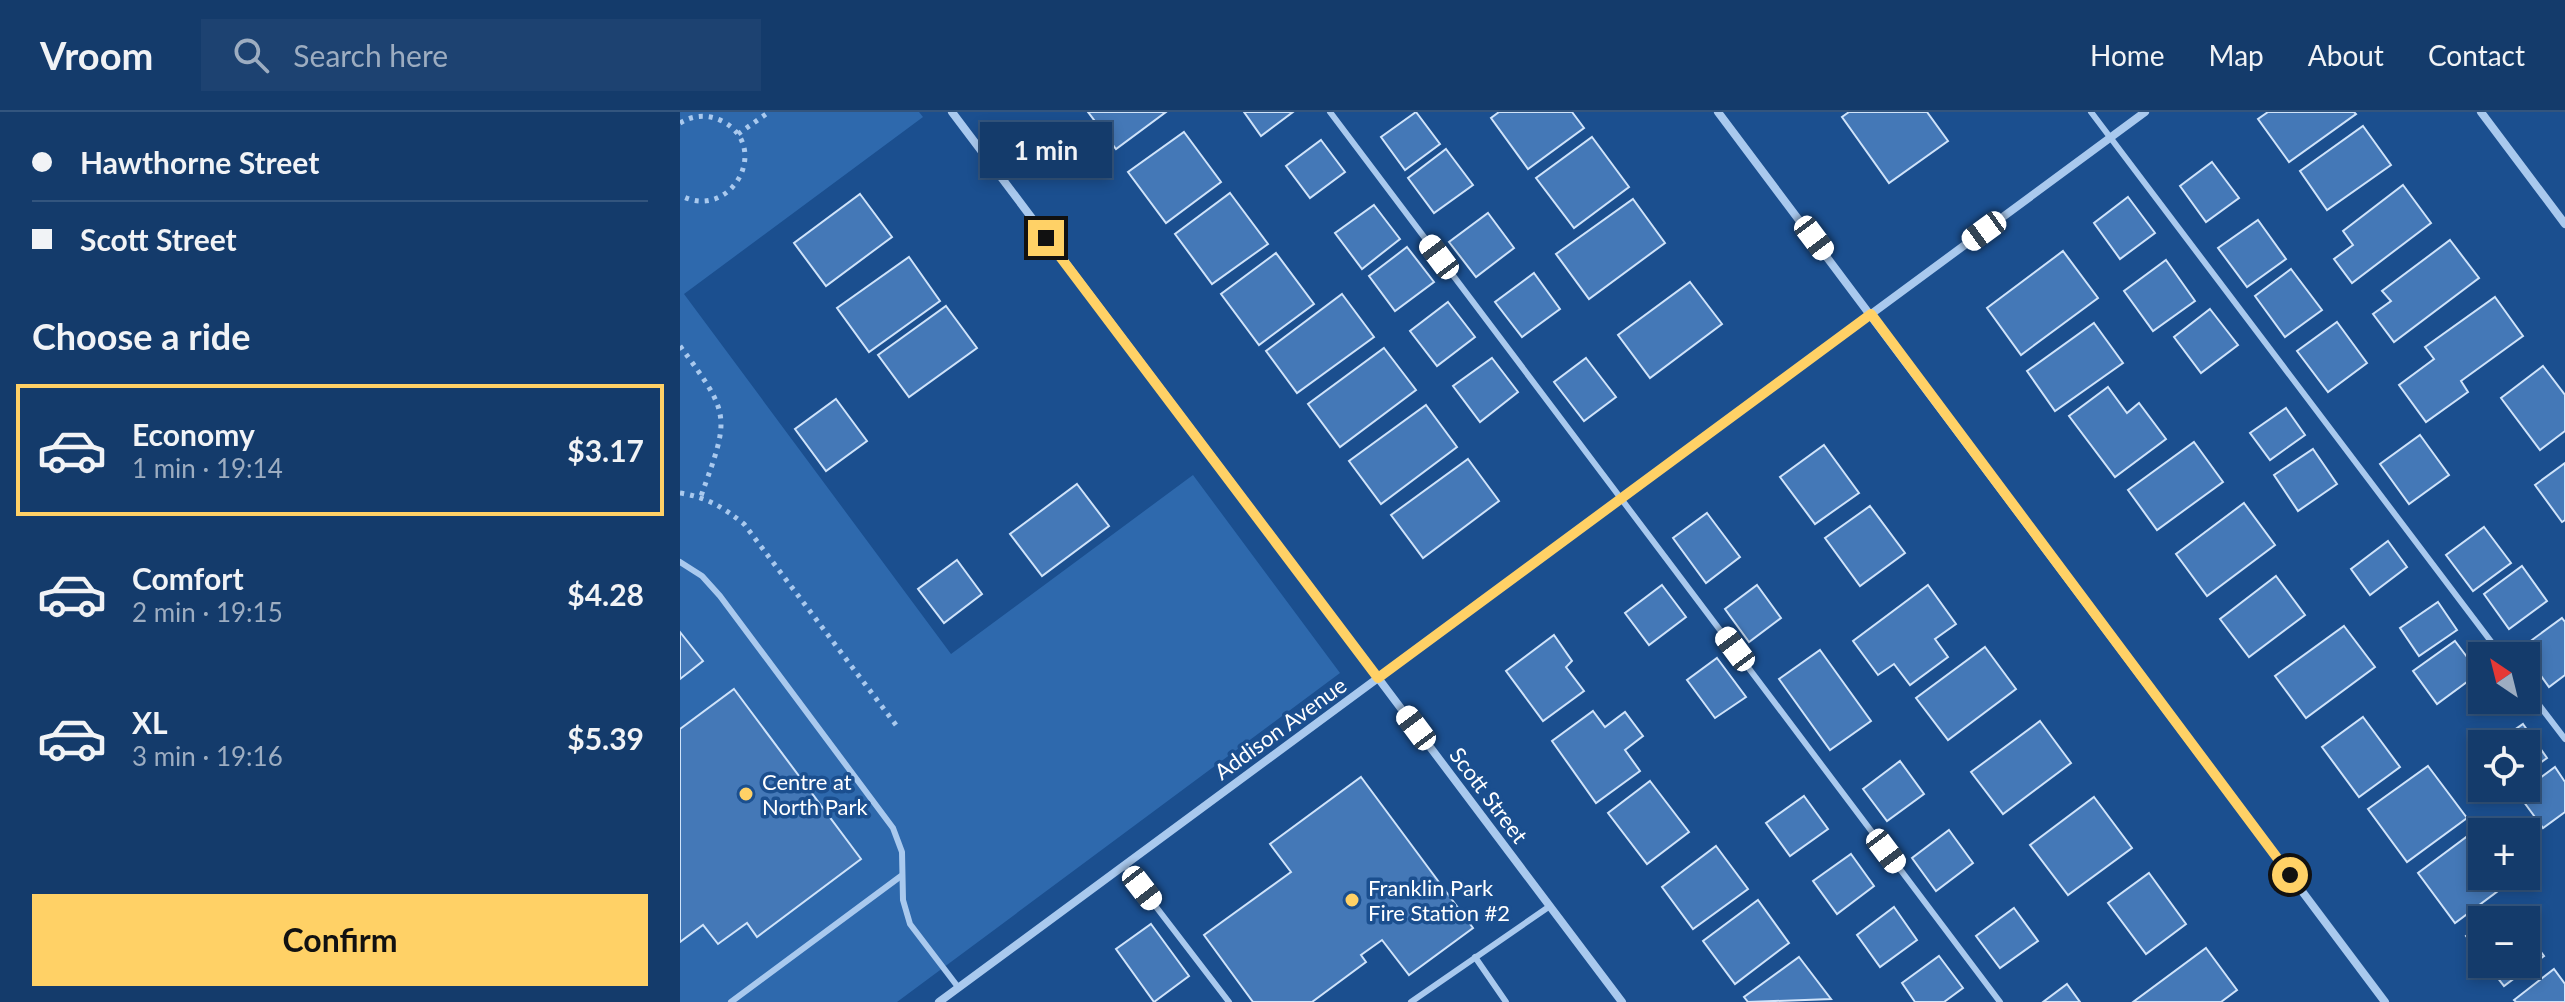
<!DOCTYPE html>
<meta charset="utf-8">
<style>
:root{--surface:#143b6b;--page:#1d4271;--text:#f1f3f6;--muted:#9dadc1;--line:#33557e;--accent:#ffd166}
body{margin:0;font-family:Lato,sans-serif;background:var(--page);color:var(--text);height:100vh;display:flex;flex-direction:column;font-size:30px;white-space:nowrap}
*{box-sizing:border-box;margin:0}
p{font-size:26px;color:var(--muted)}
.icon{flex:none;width:44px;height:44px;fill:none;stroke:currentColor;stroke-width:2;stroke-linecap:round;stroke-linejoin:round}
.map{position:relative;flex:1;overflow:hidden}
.drawer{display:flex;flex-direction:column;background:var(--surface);width:680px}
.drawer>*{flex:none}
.banner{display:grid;align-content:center;height:176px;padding:0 32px;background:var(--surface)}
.needle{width:52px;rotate:325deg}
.fabs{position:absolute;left:1788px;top:530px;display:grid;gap:16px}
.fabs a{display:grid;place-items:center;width:72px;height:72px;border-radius:0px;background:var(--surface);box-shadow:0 4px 12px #0003,0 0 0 2px var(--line);font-size:40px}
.end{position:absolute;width:36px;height:36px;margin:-18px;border:10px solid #ffd166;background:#111;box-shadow:0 0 0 4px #111}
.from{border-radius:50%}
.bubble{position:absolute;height:56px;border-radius:0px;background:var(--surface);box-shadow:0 4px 12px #0003,0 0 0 2px var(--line);font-size:26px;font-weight:700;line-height:56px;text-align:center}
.car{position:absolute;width:24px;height:48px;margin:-24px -12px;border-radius:10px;box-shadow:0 0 6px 2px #0007;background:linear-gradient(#fff 24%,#345 0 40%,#fff 0 76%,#345 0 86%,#fff 0)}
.banner b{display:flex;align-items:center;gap:28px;height:76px;font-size:30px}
.banner b+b{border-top:2px solid var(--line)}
.banner i{width:20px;height:20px;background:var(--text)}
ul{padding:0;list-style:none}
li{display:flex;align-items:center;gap:24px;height:132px;margin:0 16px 12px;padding:0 16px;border:4px solid transparent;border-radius:0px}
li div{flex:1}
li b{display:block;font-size:30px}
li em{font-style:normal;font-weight:700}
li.selected{border-color:var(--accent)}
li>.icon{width:72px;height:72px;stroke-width:1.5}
h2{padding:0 32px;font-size:36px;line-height:96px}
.cta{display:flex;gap:16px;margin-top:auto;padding:16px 32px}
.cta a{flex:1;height:92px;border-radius:0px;background:var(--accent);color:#111;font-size:32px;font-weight:700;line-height:92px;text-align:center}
header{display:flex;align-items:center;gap:48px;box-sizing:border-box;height:112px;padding:0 40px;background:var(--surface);border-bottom:2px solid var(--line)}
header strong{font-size:38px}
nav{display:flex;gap:44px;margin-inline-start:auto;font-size:28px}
.search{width:560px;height:72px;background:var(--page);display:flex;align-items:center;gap:20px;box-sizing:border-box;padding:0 28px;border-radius:0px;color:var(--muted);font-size:30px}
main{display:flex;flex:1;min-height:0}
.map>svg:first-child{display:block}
.green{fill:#2e69ad}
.building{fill:#4478b7;stroke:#cfe3fa;stroke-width:2}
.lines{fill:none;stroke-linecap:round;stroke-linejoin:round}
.path{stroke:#a9c9ee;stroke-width:5;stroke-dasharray:4 6;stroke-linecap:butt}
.lane{stroke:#a9c9ee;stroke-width:6}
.street{stroke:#a9c9ee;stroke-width:8}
.route{stroke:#ffd166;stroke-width:10}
.poi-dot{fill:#ffd166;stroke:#1b4f8f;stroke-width:3}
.labels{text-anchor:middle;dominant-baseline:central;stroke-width:7;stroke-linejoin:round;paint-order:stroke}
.street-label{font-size:22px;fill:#fff;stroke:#1b4f8f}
.poi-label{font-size:22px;fill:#fff;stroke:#1b4f8f;text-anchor:start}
</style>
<header>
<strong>Vroom</strong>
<div class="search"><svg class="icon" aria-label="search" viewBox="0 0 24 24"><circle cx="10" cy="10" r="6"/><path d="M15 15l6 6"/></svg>Search here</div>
<nav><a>Home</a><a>Map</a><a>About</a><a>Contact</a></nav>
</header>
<main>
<section class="drawer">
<div class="banner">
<b><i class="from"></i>Hawthorne Street</b>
<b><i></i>Scott Street</b>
</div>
<h2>Choose a ride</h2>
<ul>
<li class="selected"><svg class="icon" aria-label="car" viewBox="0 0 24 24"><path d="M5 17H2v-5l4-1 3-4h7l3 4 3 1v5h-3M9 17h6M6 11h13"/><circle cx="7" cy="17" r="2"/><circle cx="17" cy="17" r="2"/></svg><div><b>Economy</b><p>1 min · 19:14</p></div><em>$3.17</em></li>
<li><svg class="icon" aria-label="car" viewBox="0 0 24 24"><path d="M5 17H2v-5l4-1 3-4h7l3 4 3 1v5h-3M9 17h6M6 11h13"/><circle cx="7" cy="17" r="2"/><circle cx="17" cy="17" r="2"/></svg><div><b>Comfort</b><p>2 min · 19:15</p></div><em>$4.28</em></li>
<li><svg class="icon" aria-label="car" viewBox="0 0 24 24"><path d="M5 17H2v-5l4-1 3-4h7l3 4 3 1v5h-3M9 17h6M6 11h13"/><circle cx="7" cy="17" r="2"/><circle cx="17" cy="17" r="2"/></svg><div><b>XL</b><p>3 min · 19:16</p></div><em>$5.39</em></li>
</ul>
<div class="cta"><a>Confirm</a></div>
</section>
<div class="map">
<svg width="1885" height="890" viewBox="0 0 1885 890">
<rect width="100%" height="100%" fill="#1b4f8f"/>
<path class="green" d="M 0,0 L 239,0 L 243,5 L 4,182 L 271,542 L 513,363 L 660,561 L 217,890 L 0,890 Z"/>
<g class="building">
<path d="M 408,0 L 486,0 L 436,37 Z"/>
<path d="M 564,0 L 613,0 L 581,24 Z"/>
<path d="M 736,0 L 760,32 L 725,58 L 701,25 Z"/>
<path d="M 819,0 L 892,0 L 904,16 L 848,57 L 811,6 Z"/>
<path d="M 1169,0 L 1247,0 L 1268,29 L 1209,71 L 1162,5 Z"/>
<path d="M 1588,0 L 1674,0 L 1676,2 L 1609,50 L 1578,7 Z"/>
<path d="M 1683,14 L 1711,53 L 1647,98 L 1620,59 Z"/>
<path d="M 504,20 L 541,70 L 486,111 L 448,60 Z"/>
<path d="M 912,25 L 949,75 L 894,116 L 856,66 Z"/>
<path d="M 641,28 L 665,60 L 630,86 L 606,54 Z"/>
<path d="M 766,37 L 793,73 L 754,101 L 728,66 Z"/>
<path d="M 1532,50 L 1559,86 L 1526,110 L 1500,74 Z"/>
<path d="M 1723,73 L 1751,111 L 1672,171 L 1654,147 L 1673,133 L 1663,119 Z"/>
<path d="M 550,81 L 588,132 L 532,172 L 495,122 Z"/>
<path d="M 180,82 L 212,125 L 146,174 L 114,131 Z"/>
<path d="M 1448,85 L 1475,121 L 1440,147 L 1414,111 Z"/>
<path d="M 953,87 L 985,131 L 909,187 L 876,142 Z"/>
<path d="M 694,93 L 720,127 L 682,157 L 655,121 Z"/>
<path d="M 808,101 L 834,136 L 796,165 L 769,130 Z"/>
<path d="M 1578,108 L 1606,147 L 1567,175 L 1538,136 Z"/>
<path d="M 1770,128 L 1799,166 L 1714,230 L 1693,202 L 1711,189 L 1702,179 Z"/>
<path d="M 727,135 L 754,170 L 715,199 L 689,164 Z"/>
<path d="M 1383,139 L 1418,186 L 1341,243 L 1307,196 Z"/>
<path d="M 596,141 L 634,192 L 579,233 L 541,182 Z"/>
<path d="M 229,145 L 260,189 L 189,240 L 157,196 Z"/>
<path d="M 1486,148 L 1515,189 L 1473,219 L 1444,179 Z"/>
<path d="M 1611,157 L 1642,198 L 1605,225 L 1575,184 Z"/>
<path d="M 854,161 L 880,197 L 842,225 L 815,190 Z"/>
<path d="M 1010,170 L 1042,212 L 970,266 L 938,223 Z"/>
<path d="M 662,182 L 694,225 L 617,281 L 586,239 Z"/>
<path d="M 1815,185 L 1843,224 L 1781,269 L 1788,280 L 1746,310 L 1719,273 L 1754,247 L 1745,235 Z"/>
<path d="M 768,190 L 795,225 L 757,254 L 730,219 Z"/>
<path d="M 266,194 L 297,236 L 229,285 L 198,243 Z"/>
<path d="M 1530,197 L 1558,233 L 1521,261 L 1494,225 Z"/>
<path d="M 1657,210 L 1687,251 L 1648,280 L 1617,239 Z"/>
<path d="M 1414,211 L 1443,251 L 1375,299 L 1347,259 Z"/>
<path d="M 704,236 L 736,278 L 660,335 L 628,292 Z"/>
<path d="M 812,246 L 838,280 L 800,310 L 773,274 Z"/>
<path d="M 906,246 L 936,285 L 904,309 L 874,270 Z"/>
<path d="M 1863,254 L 1885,283 L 1885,319 L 1860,338 L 1821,286 Z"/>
<path d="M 1428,275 L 1447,301 L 1459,291 L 1486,327 L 1435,365 L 1389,304 Z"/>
<path d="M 156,287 L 187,329 L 146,359 L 115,317 Z"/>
<path d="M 746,293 L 777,335 L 701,392 L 669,349 Z"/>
<path d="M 1606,296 L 1625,323 L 1590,348 L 1570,321 Z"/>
<path d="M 1740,323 L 1769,363 L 1729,392 L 1700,352 Z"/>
<path d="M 1514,330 L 1543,370 L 1477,418 L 1448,378 Z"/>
<path d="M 1144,333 L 1179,381 L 1135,412 L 1100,365 Z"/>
<path d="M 1633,337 L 1657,372 L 1618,399 L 1594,363 Z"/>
<path d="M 788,347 L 819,389 L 743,446 L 711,403 Z"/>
<path d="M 1885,351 L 1885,408 L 1882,410 L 1855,373 Z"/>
<path d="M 397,372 L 429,414 L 362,464 L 330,422 Z"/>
<path d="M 1564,391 L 1595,433 L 1527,484 L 1496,442 Z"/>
<path d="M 1190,394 L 1225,441 L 1180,474 L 1145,426 Z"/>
<path d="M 1027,401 L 1060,445 L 1026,471 L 993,426 Z"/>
<path d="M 1804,415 L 1831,451 L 1793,479 L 1766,443 Z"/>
<path d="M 1708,429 L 1727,455 L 1690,483 L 1671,457 Z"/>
<path d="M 277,448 L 302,482 L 264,511 L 238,477 Z"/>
<path d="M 1842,454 L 1867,489 L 1829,517 L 1804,482 Z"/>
<path d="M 1596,464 L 1625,503 L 1569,545 L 1540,507 Z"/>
<path d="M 982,473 L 1006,505 L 969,533 L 945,501 Z"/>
<path d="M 1077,473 L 1101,506 L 1069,530 L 1045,497 Z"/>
<path d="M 1248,473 L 1276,512 L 1255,527 L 1268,545 L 1230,573 L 1214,552 L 1198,563 L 1173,529 Z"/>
<path d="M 1758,490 L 1777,518 L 1739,544 L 1720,516 Z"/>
<path d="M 1882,506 L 1885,510 L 1885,563 L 1869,575 L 1841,536 Z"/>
<path d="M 1664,514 L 1695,555 L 1626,606 L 1595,564 Z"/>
<path d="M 0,520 L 23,549 L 0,567 Z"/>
<path d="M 874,523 L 892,549 L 886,555 L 904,579 L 863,609 L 826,559 Z"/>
<path d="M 1775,529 L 1799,561 L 1757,592 L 1733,559 Z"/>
<path d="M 1305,535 L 1336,577 L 1268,628 L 1236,586 Z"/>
<path d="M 1140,538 L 1191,609 L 1150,638 L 1099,567 Z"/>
<path d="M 1037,546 L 1066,585 L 1035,606 L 1007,568 Z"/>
<path d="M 54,577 L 181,747 L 77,825 L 67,811 L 38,832 L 23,813 L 0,830 L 0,617 Z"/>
<path d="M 913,599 L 925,615 L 945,600 L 963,624 L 945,638 L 960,659 L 916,691 L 872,629 Z"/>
<path d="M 1683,605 L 1720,655 L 1679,685 L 1642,635 Z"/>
<path d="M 1360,609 L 1391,651 L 1323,702 L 1291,660 Z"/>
<path d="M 1843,612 L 1867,646 L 1846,661 L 1846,632 L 1814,632 Z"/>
<path d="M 1220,649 L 1244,682 L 1207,709 L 1183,677 Z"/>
<path d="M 1748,654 L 1787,706 L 1727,750 L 1688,697 Z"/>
<path d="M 1875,655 L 1885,670 L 1885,700 L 1863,716 L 1838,682 Z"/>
<path d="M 681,665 L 793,816 L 729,863 L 702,828 L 681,843 L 686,850 L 632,890 L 573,890 L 524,823 L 611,760 L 590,732 Z"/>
<path d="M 970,669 L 1009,720 L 967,752 L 928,701 Z"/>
<path d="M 1124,684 L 1148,717 L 1110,744 L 1086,711 Z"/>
<path d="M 1414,685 L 1452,736 L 1388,783 L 1350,733 Z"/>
<path d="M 1269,718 L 1293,751 L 1256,779 L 1232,746 Z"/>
<path d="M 1793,720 L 1802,732 L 1802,764 L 1825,764 L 1830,770 L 1775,811 L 1738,761 Z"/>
<path d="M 1036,734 L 1068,777 L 1013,817 L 982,775 Z"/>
<path d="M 1171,742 L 1194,774 L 1157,802 L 1133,769 Z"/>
<path d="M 1469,761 L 1506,812 L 1466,842 L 1428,791 Z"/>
<path d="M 1078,788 L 1109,831 L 1055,872 L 1023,829 Z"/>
<path d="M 1827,794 L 1837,808 L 1808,808 Z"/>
<path d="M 1214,795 L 1237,828 L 1200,855 L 1177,823 Z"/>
<path d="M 1334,796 L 1358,829 L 1320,856 L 1296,824 Z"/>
<path d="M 471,812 L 509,864 L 474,890 L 436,837 Z"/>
<path d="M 1802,812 L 1802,845 L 1786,824 Z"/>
<path d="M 1846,820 L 1864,844 L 1824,874 L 1807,852 L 1846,852 Z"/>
<path d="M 1526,836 L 1557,878 L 1541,890 L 1453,890 Z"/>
<path d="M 1259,844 L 1283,876 L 1264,890 L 1235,890 L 1222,871 Z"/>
<path d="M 1119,845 L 1151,887 L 1068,890 L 1064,885 Z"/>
<path d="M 1874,857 L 1885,872 L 1885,890 L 1836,890 L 1834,888 Z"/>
<path d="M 1387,872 L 1400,890 L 1363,890 Z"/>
</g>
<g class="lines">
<g class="path">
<path d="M 0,11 C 13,3 28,2 42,9 C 93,35 50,111 0,83"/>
<path d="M 58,22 L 89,0"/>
<path d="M 0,234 C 51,303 50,304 21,384"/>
<path d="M 0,381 C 26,385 43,395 64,412 L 219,617"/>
</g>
<g class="lane">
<path d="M 650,0 L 1320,890"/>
<path d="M 1411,0 L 1822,544"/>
<path d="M 0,450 L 22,464 L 40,484 L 213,716 L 222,740 L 223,788 L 230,812 L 278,875"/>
<path d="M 1846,576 L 1885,627"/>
<path d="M 444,753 L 549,890"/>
<path d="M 795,845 L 826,890"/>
<path d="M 51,890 L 221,764"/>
<path d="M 731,890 L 870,794"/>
</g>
<g class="street">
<path d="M 272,0 L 942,890"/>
<path d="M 1038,0 L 1705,890"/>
<path d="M 1801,0 L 1885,112"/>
<path d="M 259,890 L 1465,0"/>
</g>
</g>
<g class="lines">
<path class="route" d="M 366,126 L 698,566 L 1191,202 L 1610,763"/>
</g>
<g class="poi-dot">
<circle cx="66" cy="682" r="8"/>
<circle cx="672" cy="788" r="8"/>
</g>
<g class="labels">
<g class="street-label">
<text transform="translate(600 616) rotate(-36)">Addison Avenue</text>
<text transform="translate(809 683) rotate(53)">Scott Street</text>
</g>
<g class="poi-label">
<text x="82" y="669">Centre at<tspan x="82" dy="25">North Park</tspan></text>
<text x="688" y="775">Franklin Park<tspan x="688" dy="25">Fire Station #2</tspan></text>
</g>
</g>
</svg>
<div class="fabs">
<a><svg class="needle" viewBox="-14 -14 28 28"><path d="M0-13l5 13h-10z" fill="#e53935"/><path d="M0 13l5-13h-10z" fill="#9dadc1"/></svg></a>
<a><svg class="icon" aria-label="locate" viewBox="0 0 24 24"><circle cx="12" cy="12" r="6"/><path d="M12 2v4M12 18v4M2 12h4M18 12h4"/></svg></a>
<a>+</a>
<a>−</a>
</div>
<i class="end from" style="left:1610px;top:763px"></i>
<i class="end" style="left:366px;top:126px"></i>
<div class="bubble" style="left:300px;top:10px;width:132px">1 min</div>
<i class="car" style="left:1304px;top:119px;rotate:234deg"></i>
<i class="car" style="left:1134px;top:126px;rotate:143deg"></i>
<i class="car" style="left:759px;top:145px;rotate:323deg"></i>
<i class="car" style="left:1055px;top:537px;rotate:323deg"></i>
<i class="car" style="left:736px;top:616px;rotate:323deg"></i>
<i class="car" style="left:1206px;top:739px;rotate:143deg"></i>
<i class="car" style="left:462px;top:776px;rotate:142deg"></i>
</div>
</main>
